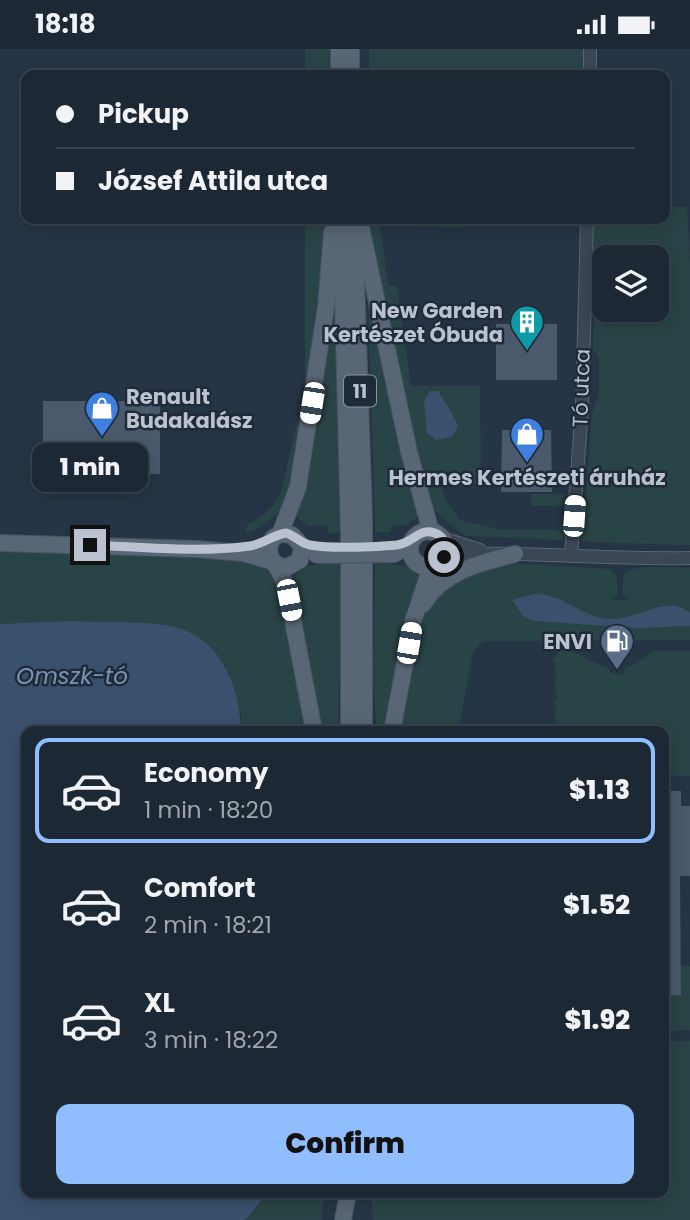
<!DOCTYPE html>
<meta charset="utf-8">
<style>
:root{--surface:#1c2834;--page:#25303c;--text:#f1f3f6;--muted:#a0a6ac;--line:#3a444f;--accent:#8fbdfd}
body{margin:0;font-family:Poppins,sans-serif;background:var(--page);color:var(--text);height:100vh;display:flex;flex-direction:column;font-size:26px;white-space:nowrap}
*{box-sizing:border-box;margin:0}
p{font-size:23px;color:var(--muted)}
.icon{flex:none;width:38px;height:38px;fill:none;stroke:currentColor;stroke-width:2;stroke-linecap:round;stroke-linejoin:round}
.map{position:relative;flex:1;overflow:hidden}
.details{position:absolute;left:21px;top:677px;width:648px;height:472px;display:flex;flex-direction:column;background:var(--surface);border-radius:14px;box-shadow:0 4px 18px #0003,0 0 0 2px var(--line)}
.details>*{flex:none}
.top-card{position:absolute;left:21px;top:21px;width:649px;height:154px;border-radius:14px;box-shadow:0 4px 18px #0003,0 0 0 2px var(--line);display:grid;align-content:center;height:154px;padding:0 35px;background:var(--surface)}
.tools{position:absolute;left:592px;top:196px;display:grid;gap:14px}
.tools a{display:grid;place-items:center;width:77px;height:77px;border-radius:14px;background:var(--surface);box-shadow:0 4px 18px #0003,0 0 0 2px var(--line);font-size:35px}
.end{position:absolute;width:32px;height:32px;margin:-16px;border:9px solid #b9c2ce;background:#111;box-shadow:0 0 0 4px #111}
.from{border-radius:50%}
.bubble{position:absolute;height:49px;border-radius:14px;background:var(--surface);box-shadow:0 4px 18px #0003,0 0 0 2px var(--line);font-size:23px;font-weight:800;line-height:49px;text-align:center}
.car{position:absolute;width:21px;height:42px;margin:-21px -10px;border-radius:9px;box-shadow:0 0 5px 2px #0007;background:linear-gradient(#fff 24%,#345 0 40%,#fff 0 76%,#345 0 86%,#fff 0)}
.top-card b{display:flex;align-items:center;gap:24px;height:66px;font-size:26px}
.top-card b+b{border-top:2px solid var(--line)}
.top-card i{width:18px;height:18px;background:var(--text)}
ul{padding:12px 0 0;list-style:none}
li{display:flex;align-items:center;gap:21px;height:105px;margin:0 14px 10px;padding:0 21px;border:4px solid transparent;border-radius:14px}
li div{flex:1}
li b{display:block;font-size:26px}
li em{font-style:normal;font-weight:800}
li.active{border-color:var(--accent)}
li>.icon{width:63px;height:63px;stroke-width:1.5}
.button{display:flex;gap:14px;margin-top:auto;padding:14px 35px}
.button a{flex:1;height:80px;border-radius:14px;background:var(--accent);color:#111;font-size:28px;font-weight:800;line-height:80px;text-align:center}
.status{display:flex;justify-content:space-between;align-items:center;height:49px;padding:0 35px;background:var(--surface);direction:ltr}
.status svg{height:19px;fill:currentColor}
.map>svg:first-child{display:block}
.green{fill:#294446}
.water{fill:#3a516d}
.building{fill:#4a596c}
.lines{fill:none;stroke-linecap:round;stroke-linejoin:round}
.minor-casing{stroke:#5a6472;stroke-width:14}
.major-casing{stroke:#485261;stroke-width:18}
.minor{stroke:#3b4755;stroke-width:12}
.major{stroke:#596675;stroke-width:16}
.major-bridge-casing{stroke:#485261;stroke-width:18;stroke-linecap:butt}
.major-bridge{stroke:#596675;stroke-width:16}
.route{stroke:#b9c2ce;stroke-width:9}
.labels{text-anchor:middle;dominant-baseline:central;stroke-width:5;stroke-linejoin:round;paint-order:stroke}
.shield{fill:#202b3a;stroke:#8b95a2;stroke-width:2}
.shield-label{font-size:19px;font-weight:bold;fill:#b9c2ce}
.poi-label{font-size:21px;font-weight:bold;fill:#b9c2ce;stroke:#202b3a;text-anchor:end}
.street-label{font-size:21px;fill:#b9c2ce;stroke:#202b3a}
.water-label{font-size:23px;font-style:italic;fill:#7893b2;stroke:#202b3a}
</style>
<div class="status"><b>18:18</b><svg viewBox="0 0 49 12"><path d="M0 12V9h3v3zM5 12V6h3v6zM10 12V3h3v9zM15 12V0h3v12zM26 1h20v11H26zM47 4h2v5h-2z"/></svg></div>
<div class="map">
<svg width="690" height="1171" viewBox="0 0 690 1171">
<rect width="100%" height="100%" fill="#263545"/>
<g class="green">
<rect x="305" y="0" width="26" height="26"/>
<rect x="369" y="0" width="216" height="26"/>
<path d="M 665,158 L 687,158 L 690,215 L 690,496 L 584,493 L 579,488 L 586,443 L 592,364 L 599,345 L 599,308 L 593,301 L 593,280 L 604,234 L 604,261 L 656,261 L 656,208 L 608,208 L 604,199 L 593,229 L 590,221 L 593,170 L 665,170 Z"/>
<path d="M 305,170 L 328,170 L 316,302 L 299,402 L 285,460 C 269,466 264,482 245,483 L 248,475 C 261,470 274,457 281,444 L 305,337 Z"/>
<path d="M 369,170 L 465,170 L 465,179 L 380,176 L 388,237 L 397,237 L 411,337 L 480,337 L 481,435 L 441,436 L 446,452 L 460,471 L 502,481 L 559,481 L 560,475 L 567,477 L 567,487 L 561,491 L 467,487 C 457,483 432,460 427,451 L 383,253 Z"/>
<path d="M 370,245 L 424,463 L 406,476 L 391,477 L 391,483 L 375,483 L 368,248 Z"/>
<path d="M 335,260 L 338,261 L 347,483 L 328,484 L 328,476 L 308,477 L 294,465 Z"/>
<path d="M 531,445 L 568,445 L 566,457 L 531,457 Z"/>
<path d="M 0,502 L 230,507 C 257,512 264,515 280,538 L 307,682 L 241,682 L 241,664 L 114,575 L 72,573 L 0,575 Z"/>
<path d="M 375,509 L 391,509 L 392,516 L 408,517 L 421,529 L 407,558 L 386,682 L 373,682 L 376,673 L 373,630 Z"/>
<path d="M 324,510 L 339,511 L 341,547 L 338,682 L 321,682 L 290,530 L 307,517 L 324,515 Z"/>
<path d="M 502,514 L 610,520 L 617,528 L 617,547 L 613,547 L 613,550 L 627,552 L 628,547 L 623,547 C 623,540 621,529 626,524 C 634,515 677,518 690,519 L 690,591 L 483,592 L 473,603 L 458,682 L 399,682 L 420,568 L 430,551 L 449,533 Z"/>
<path d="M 560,601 C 579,601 589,614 608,618 L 611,624 L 622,625 L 626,618 L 632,617 L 653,602 L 690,602 L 690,727 L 663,726 L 663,682 L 553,682 L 552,678 L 556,674 L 554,666 L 557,663 L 554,660 L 557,657 L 553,653 L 557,649 L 554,636 L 557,633 L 554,630 L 557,626 L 554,619 L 557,615 L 554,613 L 549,617 Z"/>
<path d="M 681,917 L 690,917 L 690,981 L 667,982 L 668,946 L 681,946 Z"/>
<path d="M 663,992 L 690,992 L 690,1171 L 373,1171 L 371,1145 L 663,1144 Z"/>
<path d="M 263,1145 L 324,1145 L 322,1171 L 245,1171 L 260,1154 Z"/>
</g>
<g class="water">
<path d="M 430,342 L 438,342 C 445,355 454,365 458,378 L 452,388 L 436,391 L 427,384 L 424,352 Z"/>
<path d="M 534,545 C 565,544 584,572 616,570 C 639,568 669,546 690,564 L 690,577 L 639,579 L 534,572 L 523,567 L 512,551 Z"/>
<path d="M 72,572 C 101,574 156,571 182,580 C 224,595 240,642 241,682 L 26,682 L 26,1144 L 263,1145 L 260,1154 L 245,1171 L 0,1171 L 0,575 Z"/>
</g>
<g class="building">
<rect x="496" y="275" width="61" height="56"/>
<rect x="43" y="352" width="117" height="73"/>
<path d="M 502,381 L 551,381 L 552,443 L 501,443 Z"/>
<path d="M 663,742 L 681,742 L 681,757 L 690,757 L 690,827 L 680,827 L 681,946 L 663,946 Z"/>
</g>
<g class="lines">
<g class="minor-casing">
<g id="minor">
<path d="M 590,26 L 590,0"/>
<path d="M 442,489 L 480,501"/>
<path d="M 571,507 L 582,358 L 587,170"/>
<path d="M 443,510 C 478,502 515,505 550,506 C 597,508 643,510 690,509"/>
</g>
</g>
<g class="major-casing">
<g id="major">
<path d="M 339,0 L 339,26"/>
<path d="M 351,0 L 351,26"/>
<path d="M 341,170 L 349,484 L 349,682"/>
<path d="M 354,170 L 364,467 L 364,682"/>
<path d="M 361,178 L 409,403 L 431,483"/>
<circle cx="428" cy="500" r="18"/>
<path d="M 280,485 L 292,486 L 302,497 L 300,511 L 286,519 L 273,514 L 268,500 L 273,489 L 280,485 L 298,438 L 326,258 L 332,183"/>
<path d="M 0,494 L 196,500 L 243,504 L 271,512"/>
<path d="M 276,517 L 283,529 L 289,551 L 314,682"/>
<path d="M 423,555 C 443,522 480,514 515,505"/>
<path d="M 392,682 L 413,572 L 431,518"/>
<path d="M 343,1171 L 348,1144"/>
</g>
</g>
<use href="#minor" class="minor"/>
<use href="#major" class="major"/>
<g class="major-bridge-casing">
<path id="major-bridge" d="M 316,506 L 396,505"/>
</g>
<use href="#major-bridge" class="major-bridge"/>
</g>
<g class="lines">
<path class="route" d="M 90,496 C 143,498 197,504 250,497 C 263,495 273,486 286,484 C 296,487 300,494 310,496 C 330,500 376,498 397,496 C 412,494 418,481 431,483 C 444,485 447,496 444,508"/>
</g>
<defs>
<g id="building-pin" transform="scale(1.75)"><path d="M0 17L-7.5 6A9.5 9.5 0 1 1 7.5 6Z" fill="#0f9aa8" stroke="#202b3a"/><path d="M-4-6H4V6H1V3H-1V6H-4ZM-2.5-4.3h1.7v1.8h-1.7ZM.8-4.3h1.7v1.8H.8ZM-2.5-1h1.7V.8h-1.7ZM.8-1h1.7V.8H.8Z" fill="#fff"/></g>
<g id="shop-pin" transform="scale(1.75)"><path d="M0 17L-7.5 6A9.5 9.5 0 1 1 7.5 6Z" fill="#3f7fe0" stroke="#202b3a"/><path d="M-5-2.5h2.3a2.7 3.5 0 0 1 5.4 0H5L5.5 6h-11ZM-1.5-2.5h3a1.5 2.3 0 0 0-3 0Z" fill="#fff"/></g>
<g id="fuel-pin" transform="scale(1.75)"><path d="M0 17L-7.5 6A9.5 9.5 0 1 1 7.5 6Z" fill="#5c6f8a" stroke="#202b3a"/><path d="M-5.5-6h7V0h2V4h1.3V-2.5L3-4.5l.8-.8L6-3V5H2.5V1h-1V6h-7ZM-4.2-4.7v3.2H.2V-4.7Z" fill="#fff"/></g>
</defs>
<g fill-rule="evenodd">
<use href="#building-pin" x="527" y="273"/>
<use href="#shop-pin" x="102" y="359"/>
<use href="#shop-pin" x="527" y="385"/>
<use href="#fuel-pin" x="617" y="592"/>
</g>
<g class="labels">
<rect class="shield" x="344" y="326.5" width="32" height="31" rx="5"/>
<g class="shield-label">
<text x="360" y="342">11</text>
</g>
<g class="poi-label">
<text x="503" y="261">New Garden<tspan x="503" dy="24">Kertészet Óbuda</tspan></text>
<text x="126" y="347" text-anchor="start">Renault<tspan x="126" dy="24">Budakalász</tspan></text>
<text x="527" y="428" text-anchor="middle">Hermes Kertészeti áruház</text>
<text x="592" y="592">ENVI</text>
</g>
<g class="street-label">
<text transform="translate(581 339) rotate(-88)">Tó utca</text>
</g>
<g class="water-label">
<text x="72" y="627">Omszk-tó</text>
</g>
</g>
</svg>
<div class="tools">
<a><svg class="icon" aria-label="layers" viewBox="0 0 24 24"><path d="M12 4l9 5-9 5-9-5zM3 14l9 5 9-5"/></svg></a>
</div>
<i class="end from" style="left:444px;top:508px"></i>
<i class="end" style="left:90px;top:496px"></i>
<div class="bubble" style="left:32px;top:394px;width:116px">1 min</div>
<i class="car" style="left:312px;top:354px;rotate:189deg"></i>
<i class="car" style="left:574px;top:467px;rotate:4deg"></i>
<i class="car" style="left:289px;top:551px;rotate:169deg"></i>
<i class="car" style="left:409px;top:594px;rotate:10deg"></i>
<div class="top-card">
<b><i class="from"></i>Pickup</b>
<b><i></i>József Attila utca</b>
</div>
<section class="details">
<ul>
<li class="active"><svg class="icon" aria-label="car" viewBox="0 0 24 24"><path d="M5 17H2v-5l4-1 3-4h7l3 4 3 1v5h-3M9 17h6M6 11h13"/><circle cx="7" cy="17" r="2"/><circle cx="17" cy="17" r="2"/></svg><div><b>Economy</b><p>1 min · 18:20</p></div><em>$1.13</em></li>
<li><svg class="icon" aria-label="car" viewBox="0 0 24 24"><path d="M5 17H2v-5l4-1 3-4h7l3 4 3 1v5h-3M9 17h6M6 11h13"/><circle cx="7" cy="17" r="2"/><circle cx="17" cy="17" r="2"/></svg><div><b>Comfort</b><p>2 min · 18:21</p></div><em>$1.52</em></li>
<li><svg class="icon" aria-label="car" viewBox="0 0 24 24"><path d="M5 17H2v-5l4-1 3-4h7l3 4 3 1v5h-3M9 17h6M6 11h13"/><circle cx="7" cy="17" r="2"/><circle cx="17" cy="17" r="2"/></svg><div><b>XL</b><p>3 min · 18:22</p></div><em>$1.92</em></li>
</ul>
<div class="button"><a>Confirm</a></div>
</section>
</div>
